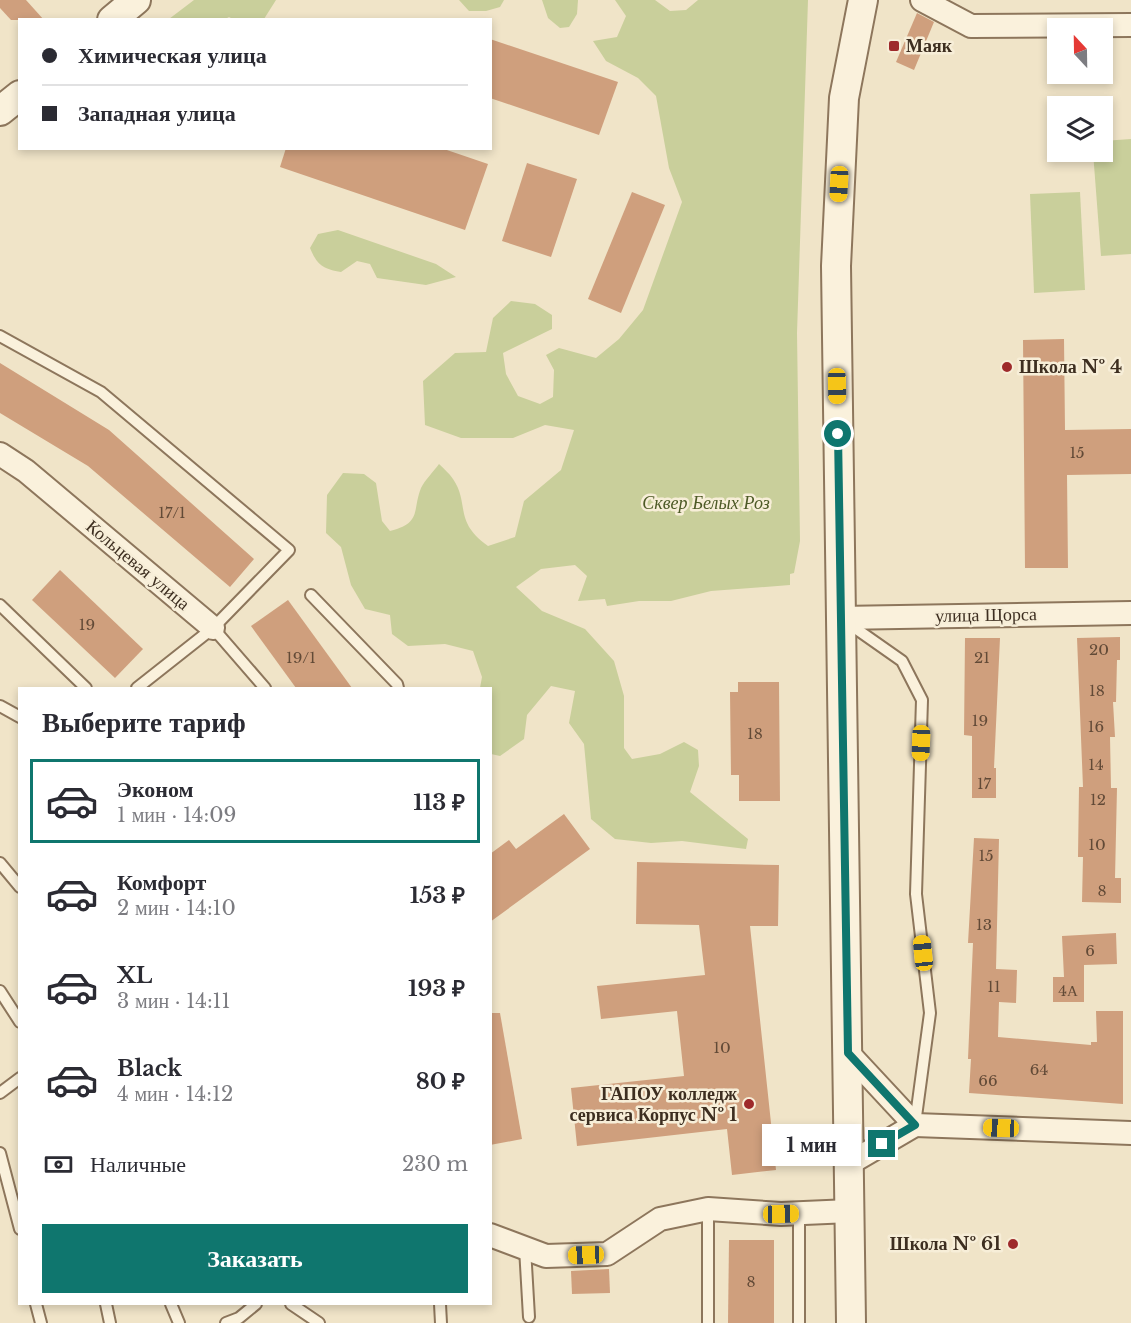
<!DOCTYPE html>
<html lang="ru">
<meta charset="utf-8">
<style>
:root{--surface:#fff;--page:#f2f2f3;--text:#2b2b33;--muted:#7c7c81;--line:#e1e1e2;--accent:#0f766e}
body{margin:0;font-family:"Libre Baskerville",serif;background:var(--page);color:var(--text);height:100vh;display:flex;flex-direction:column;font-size:22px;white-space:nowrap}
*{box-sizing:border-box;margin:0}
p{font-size:20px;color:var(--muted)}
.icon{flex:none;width:33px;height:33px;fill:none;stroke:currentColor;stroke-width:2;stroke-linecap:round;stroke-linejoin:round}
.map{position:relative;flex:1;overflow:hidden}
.side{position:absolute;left:18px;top:687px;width:474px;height:618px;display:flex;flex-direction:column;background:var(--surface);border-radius:0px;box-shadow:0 3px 9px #0003}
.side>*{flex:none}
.top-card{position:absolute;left:18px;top:18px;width:474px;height:132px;border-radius:0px;box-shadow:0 3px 9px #0003;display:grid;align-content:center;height:132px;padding:0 24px;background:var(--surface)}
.needle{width:39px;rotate:338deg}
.tools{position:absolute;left:1047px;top:18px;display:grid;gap:12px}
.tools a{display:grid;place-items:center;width:66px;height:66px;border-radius:0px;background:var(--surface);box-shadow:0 3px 9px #0003;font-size:30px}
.end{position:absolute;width:27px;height:27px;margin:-14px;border:8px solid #0f766e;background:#fff;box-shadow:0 0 0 3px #fff}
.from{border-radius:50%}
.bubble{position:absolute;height:42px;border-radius:0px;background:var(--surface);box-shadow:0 3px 9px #0003;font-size:20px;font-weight:700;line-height:42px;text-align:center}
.car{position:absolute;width:18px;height:36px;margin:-18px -9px;border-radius:8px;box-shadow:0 0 4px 2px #0007;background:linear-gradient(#f5c518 24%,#345 0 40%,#f5c518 0 76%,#345 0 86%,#f5c518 0)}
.top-card b{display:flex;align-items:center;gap:21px;height:57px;font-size:22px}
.top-card b+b{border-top:2px solid var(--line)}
.top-card i{width:15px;height:15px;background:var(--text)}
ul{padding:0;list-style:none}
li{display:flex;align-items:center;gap:18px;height:84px;margin:0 12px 9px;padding:0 12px;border:3px solid transparent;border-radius:0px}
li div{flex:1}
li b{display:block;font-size:22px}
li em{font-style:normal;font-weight:700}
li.active{border-color:var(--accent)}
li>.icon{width:54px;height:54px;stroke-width:1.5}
h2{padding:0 24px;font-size:27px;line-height:72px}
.pay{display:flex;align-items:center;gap:15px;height:66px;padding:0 24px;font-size:22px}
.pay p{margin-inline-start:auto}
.button{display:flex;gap:12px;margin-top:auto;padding:12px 24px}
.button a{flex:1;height:69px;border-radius:0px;background:var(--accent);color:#fff;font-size:24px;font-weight:700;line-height:69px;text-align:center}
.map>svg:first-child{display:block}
.green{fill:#c9cf9b}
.building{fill:#cf9f7d}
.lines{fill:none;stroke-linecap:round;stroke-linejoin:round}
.service-casing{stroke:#8d765c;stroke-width:14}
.minor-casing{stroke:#8d765c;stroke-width:26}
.tertiary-casing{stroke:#8d765c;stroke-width:32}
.service{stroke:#faf1dc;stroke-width:10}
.minor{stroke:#faf1dc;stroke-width:22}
.tertiary{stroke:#faf1dc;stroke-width:28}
.route{stroke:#0f766e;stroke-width:8}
.poi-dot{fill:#9e2a2b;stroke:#f7eed8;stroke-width:2}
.labels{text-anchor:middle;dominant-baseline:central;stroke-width:5;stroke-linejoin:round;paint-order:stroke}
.number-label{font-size:15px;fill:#624a37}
.poi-label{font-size:18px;font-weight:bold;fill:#3d2e20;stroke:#f7eed8;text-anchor:start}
.park-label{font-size:18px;font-style:italic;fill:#4d5a26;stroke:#f7eed8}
.street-label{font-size:18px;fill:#3d2e20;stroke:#f7eed8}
</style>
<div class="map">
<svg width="1131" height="1323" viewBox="0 0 1131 1323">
<rect width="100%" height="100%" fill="#f0e4c8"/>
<g class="green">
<path d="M 194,0 L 276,0 L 264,19 L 233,19 L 229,17 L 225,19 L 169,19 Z"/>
<path d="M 459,0 L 504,0 L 500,7 L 486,11 L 469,11 Z"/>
<path d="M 542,0 L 578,0 L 577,14 L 569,27 L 560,28 L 548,18 Z"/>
<path d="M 615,0 L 655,0 L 670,11 L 686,10 L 698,0 L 808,0 L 797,333 L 800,541 L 794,573 L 790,574 L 790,585 L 711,591 L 671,601 L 639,601 L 607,606 L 605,599 L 578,601 L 587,576 L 575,565 L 541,569 L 516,587 L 542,611 L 585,629 L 614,661 L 624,696 L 624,748 L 632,759 L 660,754 L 684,742 L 698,750 L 699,766 L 690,792 L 748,839 L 746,849 L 682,841 L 651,843 L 615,839 L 591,819 L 584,744 L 569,723 L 575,691 L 551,686 L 527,715 L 524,739 L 500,756 L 491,754 L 490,688 L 480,688 L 482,677 L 473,651 L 445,644 L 408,646 L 392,634 L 390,615 L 365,609 L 351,585 L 341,547 L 326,533 L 327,495 L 343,473 L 364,474 L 376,483 L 382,521 L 390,531 C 422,523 412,511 421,488 C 425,480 434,471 439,464 C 444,469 449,473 453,479 C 470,504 453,521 488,546 L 515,537 L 524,501 L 561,470 L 574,430 L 545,425 L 513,438 L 461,438 L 425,425 L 423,381 L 455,353 L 486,352 L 493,318 L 511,301 L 535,304 L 552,315 L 552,329 L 503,353 L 506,374 L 518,396 L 540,404 L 553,397 L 554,370 L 546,355 L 559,348 L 596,358 L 619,339 L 643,310 L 682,202 L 669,168 L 656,96 L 638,78 L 606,61 L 593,41 L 617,37 L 626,16 Z"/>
<path d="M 1131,139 L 1131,254 L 1101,256 L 1093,152 L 1102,152 L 1103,141 Z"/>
<path d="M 1080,192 L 1085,290 L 1034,293 L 1030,194 Z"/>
<path d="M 338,230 L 436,264 L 456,277 L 426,285 L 377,278 L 370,264 L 357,261 L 341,272 C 323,269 317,265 310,248 L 318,234 Z"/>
</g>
<g class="building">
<path d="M 0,0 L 26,0 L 44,20 L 11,20 L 0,8 Z"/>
<path d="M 917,13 L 934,22 L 914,70 L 896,62 Z"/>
<path d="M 490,39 L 618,82 L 599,135 L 490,98 Z"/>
<path d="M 286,148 L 441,148 L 488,164 L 465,230 L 280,167 Z"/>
<path d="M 527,163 L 577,179 L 551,257 L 502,241 Z"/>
<path d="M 632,192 L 665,205 L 621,313 L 588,299 Z"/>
<path d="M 1064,339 L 1065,430 L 1131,429 L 1131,474 L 1067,475 L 1068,568 L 1025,568 L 1023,340 Z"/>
<path d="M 0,363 L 109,430 L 254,559 L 230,587 L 88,466 L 0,413 Z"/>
<path d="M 60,570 L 143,649 L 115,678 L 32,600 Z"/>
<path d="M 288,600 L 352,688 L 296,688 L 251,626 Z"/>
<path d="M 1120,637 L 1120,660 L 1117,660 L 1116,702 L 1113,702 L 1115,737 L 1110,737 L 1111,788 L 1117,788 L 1115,878 L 1121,878 L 1121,903 L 1082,902 L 1083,857 L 1078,857 L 1079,787 L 1083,787 L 1077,638 Z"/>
<path d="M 965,638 L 1000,638 L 994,768 L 996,768 L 996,798 L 972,798 L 972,736 L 964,735 Z"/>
<path d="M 738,682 L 779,682 L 780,801 L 739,801 L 739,775 L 731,775 L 730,692 L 738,692 Z"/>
<path d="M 564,814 L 590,849 L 490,922 L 490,854 L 509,840 L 516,849 Z"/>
<path d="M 974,838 L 999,839 L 996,969 L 1017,970 L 1016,1003 L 999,1002 L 998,1037 L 1091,1045 L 1091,1042 L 1097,1042 L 1096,1011 L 1123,1011 L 1123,1104 L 969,1093 L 971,1059 L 968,1059 L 973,943 L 968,943 Z"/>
<path d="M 637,862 L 779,865 L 778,926 L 750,926 L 776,1170 L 732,1175 L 727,1129 L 577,1146 L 571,1088 L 684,1076 L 677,1011 L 601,1019 L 597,986 L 705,975 L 699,925 L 636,924 Z"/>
<path d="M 1116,933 L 1117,964 L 1084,965 L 1084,1002 L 1053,1002 L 1053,977 L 1064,977 L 1062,936 Z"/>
<path d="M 490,1013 L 500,1013 L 522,1139 L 490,1145 Z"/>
<path d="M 729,1240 L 774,1240 L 774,1323 L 728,1323 Z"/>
<path d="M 609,1269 L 610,1293 L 572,1294 L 571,1271 Z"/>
</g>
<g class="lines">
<g class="service-casing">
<g id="service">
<path d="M 0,336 L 101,392 L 289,550 L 213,628 L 137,688"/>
<path d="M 311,595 L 397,684 L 398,688"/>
<path d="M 0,605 L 86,688"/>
<path d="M 845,621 L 902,661 L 922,700 L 916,894 L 930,1013 L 915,1124"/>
<path d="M 213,628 L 265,688"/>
<path d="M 0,706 L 20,717"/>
<path d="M 0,863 L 20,887"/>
<path d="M 0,991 L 20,1022"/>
<path d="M 0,1093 L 20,1078"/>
<path d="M 0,1153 L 20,1229"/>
<path d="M 708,1209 L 708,1323"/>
<path d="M 799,1213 L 799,1323"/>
<path d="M 525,1248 L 529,1317"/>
<path d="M 36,1304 L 41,1323"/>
<path d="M 106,1304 L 110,1323"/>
<path d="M 171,1304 L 179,1323"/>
<path d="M 291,1304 L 319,1323"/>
<path d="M 440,1304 L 441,1323"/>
<path d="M 226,1323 L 239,1318 L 256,1304"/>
</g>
</g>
<g class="minor-casing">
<g id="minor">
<path d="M 922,0 L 971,26 L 1131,25"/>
<path d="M 0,454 L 26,471 L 213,628"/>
<path d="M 840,618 L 1131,613"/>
<path d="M 848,1053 L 915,1125 L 850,1163"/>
<path d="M 915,1125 L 1131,1133"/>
<path d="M 490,1235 L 546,1256 L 607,1254 L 660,1219 L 708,1209 L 781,1214 L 850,1211"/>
</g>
</g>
<g class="tertiary-casing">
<g id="tertiary">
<path d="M 112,20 L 136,0"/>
<path d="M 0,111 L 20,95"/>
<path d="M 851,1323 L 836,266 L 844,98 L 863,0"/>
</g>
</g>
<use href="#service" class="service"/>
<use href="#minor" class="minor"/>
<use href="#tertiary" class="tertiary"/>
</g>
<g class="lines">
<path class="route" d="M 838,434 L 848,1053 L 915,1125 L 882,1144"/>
</g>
<g class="poi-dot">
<rect x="888" y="40" width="12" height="12" rx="3"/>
<circle cx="1007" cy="367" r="6"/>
<circle cx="749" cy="1104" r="6"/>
<circle cx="1013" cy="1244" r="6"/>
</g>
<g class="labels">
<g class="number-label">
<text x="1077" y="452">15</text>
<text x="172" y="512">17/1</text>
<text x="87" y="624">19</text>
<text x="1099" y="649">20</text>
<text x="301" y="657">19/1</text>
<text x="982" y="657">21</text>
<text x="1097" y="690">18</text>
<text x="980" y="720">19</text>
<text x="1096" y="726">16</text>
<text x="755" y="733">18</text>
<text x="1096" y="764">14</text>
<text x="984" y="783">17</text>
<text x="1098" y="799">12</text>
<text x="1097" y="844">10</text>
<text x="986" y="855">15</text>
<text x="1102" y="890">8</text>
<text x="984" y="924">13</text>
<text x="1090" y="950">6</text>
<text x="994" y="986">11</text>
<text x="1068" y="990">4А</text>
<text x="722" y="1047">10</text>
<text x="1039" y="1069">64</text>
<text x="988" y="1080">66</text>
<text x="751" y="1281">8</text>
</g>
<g class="poi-label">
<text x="906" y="46">Маяк</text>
<text x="1019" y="367">Школа № 4</text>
<text x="737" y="1094" text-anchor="end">ГАПОУ колледж<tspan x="737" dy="21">сервиса Корпус № 1</tspan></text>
<text x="1001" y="1244" text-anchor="end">Школа № 61</text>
</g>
<g class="park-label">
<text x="706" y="503">Сквер Белых Роз</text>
</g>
<g class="street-label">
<text transform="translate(138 565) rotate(40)">Кольцевая улица</text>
<text transform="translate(986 615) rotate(-1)">улица Щорса</text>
</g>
</g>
</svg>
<div class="tools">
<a><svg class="needle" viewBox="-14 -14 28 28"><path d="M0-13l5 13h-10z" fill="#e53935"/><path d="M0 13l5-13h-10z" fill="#7c7c81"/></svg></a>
<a><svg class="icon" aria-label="layers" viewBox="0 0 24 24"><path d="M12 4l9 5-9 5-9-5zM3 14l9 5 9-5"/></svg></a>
</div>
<i class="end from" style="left:838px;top:434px"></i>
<i class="end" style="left:882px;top:1144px"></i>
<div class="bubble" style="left:762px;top:1124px;width:99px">1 мин</div>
<i class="car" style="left:839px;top:184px;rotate:183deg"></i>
<i class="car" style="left:837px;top:386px;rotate:179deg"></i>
<i class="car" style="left:921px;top:743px;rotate:182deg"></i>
<i class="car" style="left:923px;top:953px;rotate:354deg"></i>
<i class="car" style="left:1001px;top:1128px;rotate:272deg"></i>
<i class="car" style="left:781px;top:1214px;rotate:89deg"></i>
<i class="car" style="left:586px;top:1255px;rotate:268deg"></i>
<div class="top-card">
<b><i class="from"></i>Химическая улица</b>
<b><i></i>Западная улица</b>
</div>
<section class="side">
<h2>Выберите тариф</h2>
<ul>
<li class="active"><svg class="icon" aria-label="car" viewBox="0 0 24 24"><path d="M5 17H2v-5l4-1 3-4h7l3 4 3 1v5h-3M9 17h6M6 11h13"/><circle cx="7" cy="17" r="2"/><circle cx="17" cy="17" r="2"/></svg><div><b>Эконом</b><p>1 мин · 14:09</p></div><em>113 ₽</em></li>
<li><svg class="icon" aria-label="car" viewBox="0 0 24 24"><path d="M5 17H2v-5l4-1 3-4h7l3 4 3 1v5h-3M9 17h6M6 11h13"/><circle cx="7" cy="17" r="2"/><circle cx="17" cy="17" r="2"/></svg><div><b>Комфорт</b><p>2 мин · 14:10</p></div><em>153 ₽</em></li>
<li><svg class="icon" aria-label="car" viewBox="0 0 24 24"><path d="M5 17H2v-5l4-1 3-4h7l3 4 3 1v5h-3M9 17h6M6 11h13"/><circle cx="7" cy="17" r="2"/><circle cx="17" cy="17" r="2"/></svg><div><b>XL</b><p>3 мин · 14:11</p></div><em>193 ₽</em></li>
<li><svg class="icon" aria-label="car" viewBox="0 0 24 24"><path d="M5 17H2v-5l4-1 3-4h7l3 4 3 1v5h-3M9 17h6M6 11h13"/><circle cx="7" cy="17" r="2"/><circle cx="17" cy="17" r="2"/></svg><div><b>Black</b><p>4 мин · 14:12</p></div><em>80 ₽</em></li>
</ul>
<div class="pay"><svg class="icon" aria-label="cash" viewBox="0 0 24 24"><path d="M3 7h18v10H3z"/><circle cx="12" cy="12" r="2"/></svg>Наличные<p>230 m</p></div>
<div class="button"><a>Заказать</a></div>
</section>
</div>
